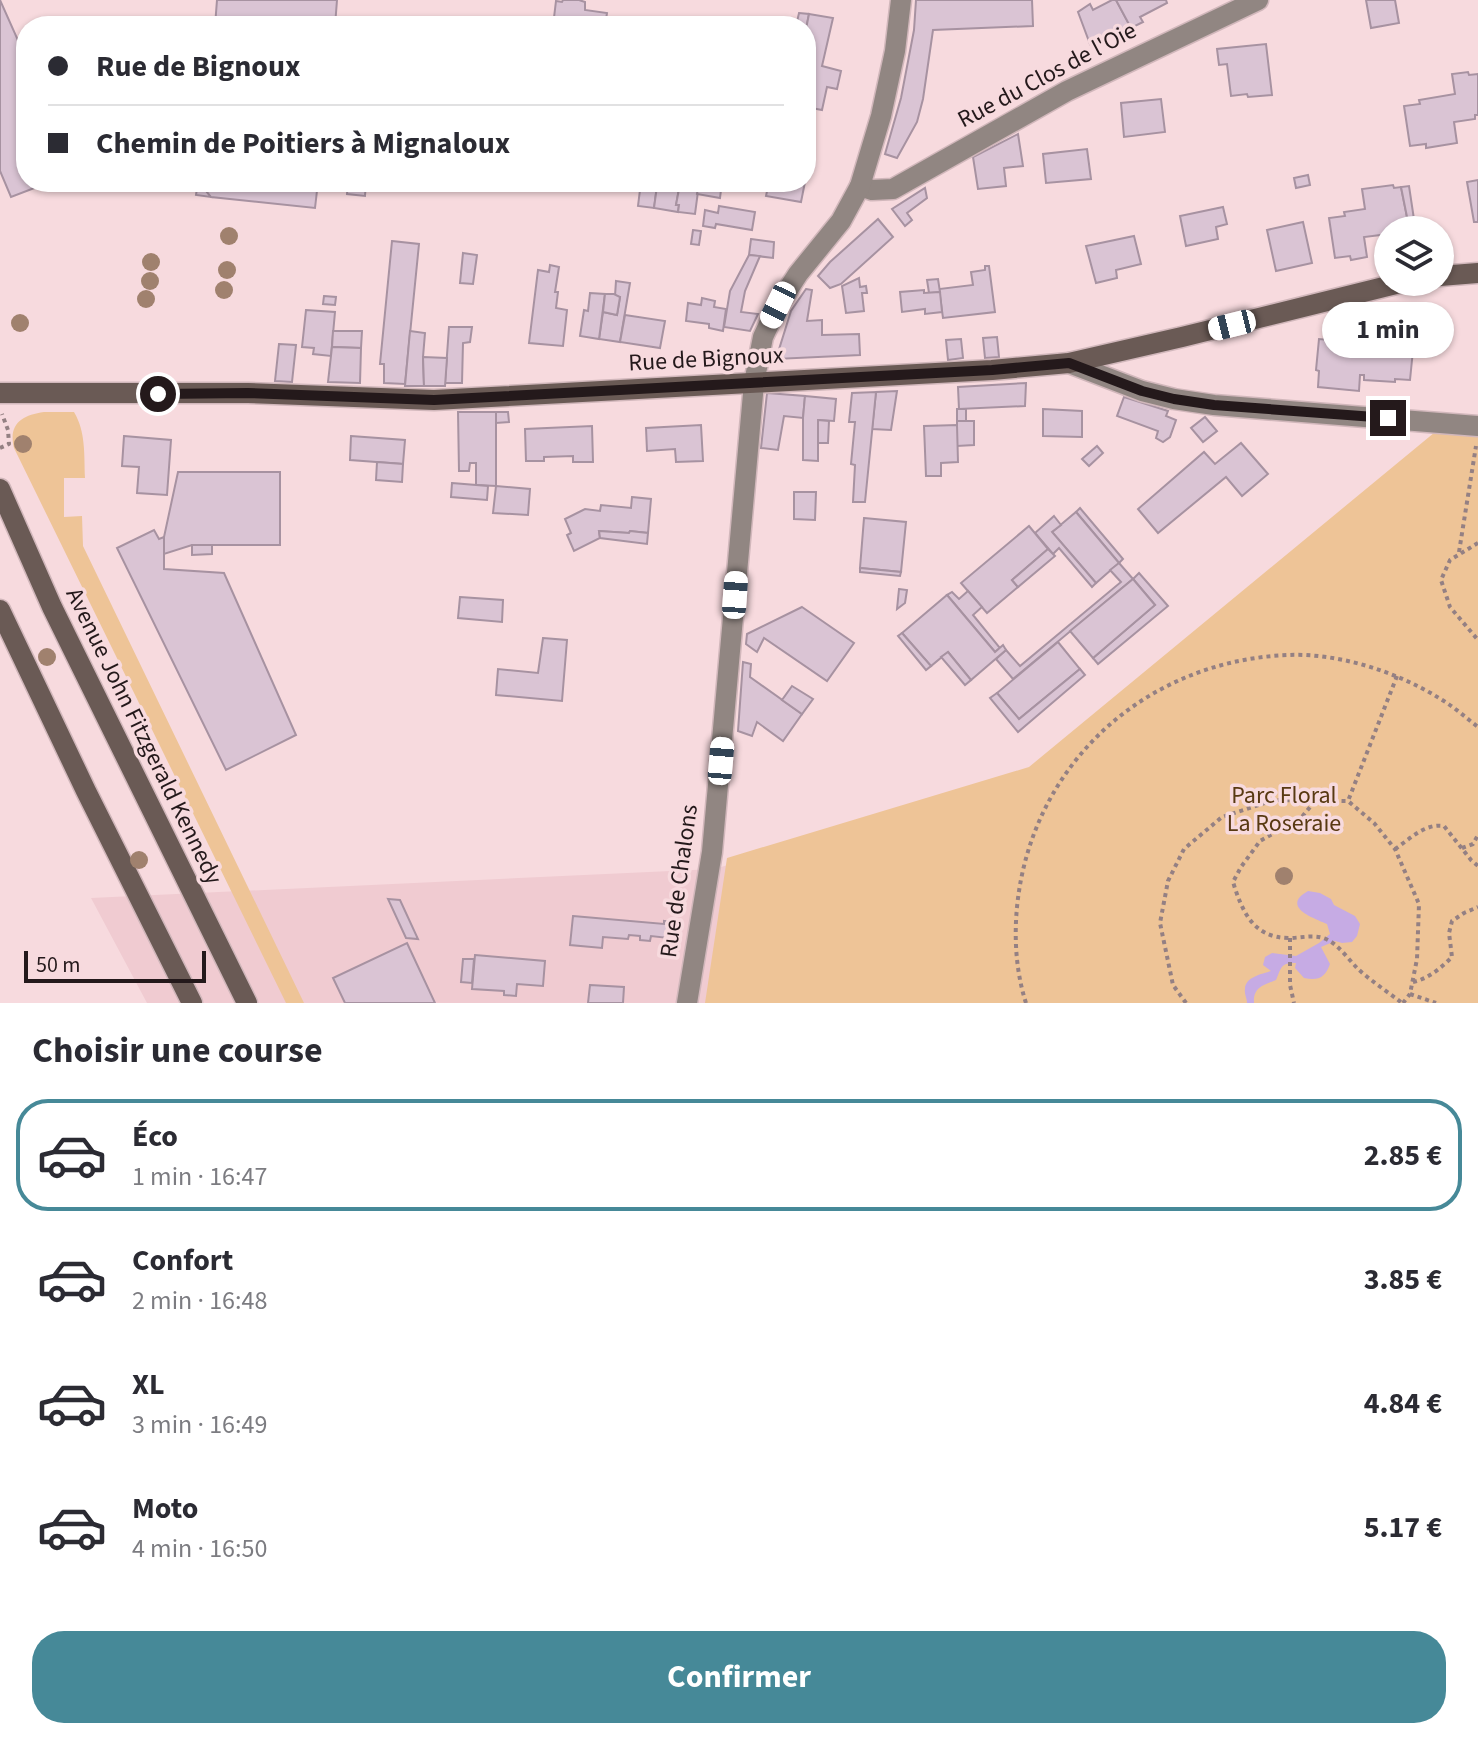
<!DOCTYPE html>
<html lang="fr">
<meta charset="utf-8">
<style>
:root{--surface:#fff;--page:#f2f2f3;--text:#2b2b33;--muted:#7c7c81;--line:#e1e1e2;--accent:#468998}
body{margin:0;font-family:"Source Sans 3",sans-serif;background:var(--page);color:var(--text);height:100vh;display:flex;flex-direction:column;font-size:30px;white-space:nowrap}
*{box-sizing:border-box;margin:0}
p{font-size:26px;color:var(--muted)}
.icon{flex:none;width:44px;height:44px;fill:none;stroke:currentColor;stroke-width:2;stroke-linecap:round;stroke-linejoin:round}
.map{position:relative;height:1003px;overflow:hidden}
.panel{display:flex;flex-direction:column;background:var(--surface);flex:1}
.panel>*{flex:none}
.guide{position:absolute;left:16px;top:16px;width:800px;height:176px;border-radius:32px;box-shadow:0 2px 6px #0004;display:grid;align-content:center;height:176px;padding:0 32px;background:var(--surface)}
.tools{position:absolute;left:1374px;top:216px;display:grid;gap:16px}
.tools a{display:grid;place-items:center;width:80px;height:80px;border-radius:50%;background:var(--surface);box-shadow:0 2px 6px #0004;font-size:40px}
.scale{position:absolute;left:24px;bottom:20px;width:182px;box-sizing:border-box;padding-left:8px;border:4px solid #24191b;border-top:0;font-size:22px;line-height:28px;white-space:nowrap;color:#24191b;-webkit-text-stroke:6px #f7dade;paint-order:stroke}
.end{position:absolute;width:36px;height:36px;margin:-18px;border:10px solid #24191b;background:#fff;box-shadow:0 0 0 4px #fff}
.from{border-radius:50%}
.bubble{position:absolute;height:56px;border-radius:28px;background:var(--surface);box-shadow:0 2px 6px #0004;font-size:26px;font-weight:700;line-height:56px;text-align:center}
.car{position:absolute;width:24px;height:48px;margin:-24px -12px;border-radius:10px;box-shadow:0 0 6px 2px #0007;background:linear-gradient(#fff 24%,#345 0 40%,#fff 0 76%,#345 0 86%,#fff 0)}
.guide b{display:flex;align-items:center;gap:28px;height:76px;font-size:30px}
.guide b+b{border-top:2px solid var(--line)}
.guide i{width:20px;height:20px;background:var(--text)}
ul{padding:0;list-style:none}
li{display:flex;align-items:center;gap:24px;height:112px;margin:0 16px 12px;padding:0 16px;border:4px solid transparent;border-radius:32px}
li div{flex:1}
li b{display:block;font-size:30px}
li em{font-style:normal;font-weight:700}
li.current{border-color:var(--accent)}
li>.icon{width:72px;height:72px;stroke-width:1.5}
h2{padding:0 32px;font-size:36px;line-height:96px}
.action{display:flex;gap:16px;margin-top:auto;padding:16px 32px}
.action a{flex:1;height:92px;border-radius:32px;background:var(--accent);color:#fff;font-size:32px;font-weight:700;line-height:92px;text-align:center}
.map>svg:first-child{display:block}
.built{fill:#f0cbd1}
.green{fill:#eec497}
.water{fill:#c6abe4}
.building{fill:#dac4d4;stroke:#a792a1;stroke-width:2}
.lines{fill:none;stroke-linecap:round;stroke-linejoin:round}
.street-casing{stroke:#d1b7bb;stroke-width:23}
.secondary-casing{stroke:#d1b7bb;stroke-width:23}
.path{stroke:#948083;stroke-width:4;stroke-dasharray:4 4;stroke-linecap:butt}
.street{stroke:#918682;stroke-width:20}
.secondary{stroke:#6a5a55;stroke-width:20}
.tree{fill:#a0816e}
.route{stroke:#24191b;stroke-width:10}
.labels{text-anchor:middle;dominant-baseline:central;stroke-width:7;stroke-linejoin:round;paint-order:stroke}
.street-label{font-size:24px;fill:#24191b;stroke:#f7dade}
.park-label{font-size:24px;fill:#583912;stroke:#f7dade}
</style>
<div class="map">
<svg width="1478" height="1003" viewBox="0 0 1478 1003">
<rect width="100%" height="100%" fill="#f7dade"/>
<path class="built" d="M 1478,651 L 1478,1003 L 147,1003 L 91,898 L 714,869 Z"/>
<g class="green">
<path d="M 44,412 L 74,412 C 86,432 84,455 85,478 L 64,478 L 64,517 L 82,516 L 83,546 L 304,1003 L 286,1003 L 14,448 C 8,424 22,415 44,412 Z"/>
<path d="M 1446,423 L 1478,426 L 1478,1003 L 705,1003 L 727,858 L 1029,767 Z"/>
</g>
<path class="water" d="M 1308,891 L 1320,893 L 1331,899 L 1334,905 L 1355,916 L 1360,924 L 1357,936 L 1352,942 L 1342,943 L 1335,941 L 1321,947 L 1330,964 C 1325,978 1318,981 1304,978 L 1295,968 L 1296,963 C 1280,963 1282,967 1276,980 C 1264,985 1253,987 1254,1003 L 1247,1003 C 1247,998 1244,994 1245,989 C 1245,977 1262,974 1271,971 L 1263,965 L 1265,957 L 1272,953 L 1296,956 L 1319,943 L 1330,934 L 1327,924 C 1314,918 1280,907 1308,891 Z"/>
<g class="building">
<path d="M 0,0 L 20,45 L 26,42 L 26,182 L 50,182 L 11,197 L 0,171 Z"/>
<path d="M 217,0 L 337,0 L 335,26 L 215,26 Z"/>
<path d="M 563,0 L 579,0 L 585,2 L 585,10 L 607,13 L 605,26 L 553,26 L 556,1 L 562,2 Z"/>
<path d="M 916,0 L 1032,0 L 1033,26 L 933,30 L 923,99 L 917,122 L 897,158 L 885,154 L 901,98 L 914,30 Z"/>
<path d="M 1112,0 L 1116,0 L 1131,28 L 1120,34 L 1118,29 L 1090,44 L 1078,12 L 1090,4 L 1093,10 Z"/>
<path d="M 1116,0 L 1166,0 L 1167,3 L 1140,17 L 1143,22 L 1131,28 Z"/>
<path d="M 1366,0 L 1395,0 L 1399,23 L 1371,28 Z"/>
<path d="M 799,13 L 809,14 L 806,29 L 806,26 L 796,26 Z"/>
<path d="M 809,14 L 833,18 L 822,66 L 841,71 L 837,89 L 827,87 L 822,110 L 806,107 L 806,29 Z"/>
<path d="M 1266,44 L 1272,95 L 1248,97 L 1247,94 L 1231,96 L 1227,64 L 1219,65 L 1217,49 Z"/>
<path d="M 1468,72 L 1469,75 L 1478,74 L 1478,115 L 1475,115 L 1475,119 L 1454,122 L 1457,143 L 1426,148 L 1426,144 L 1410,146 L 1404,106 L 1420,104 L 1419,100 L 1455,94 L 1452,74 Z"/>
<path d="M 1161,99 L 1165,132 L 1124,137 L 1121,103 Z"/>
<path d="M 1018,134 L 1023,166 L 1004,168 L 1006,186 L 978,189 L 973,157 Z"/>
<path d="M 1087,149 L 1091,179 L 1046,183 L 1043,154 Z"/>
<path d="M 1308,175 L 1310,185 L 1296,188 L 1294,178 Z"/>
<path d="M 1478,180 L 1478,222 L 1474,222 L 1467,182 Z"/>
<path d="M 198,182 L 199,182 L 211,197 L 196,195 Z"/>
<path d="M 199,182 L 318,182 L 315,208 L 211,197 Z"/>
<path d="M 348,182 L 366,182 L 365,196 L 347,194 Z"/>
<path d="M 641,182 L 652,182 L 652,185 L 657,186 L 654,208 L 638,206 Z"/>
<path d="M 652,182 L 687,182 L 686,190 L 679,189 L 676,205 L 679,205 L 678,212 L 654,208 L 657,186 L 652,185 Z"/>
<path d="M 687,182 L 699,184 L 695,214 L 678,212 L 679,205 L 676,205 L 679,189 L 686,190 Z"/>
<path d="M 699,182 L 722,182 L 720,198 L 697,194 Z"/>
<path d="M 769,182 L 805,182 L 801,202 L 766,196 Z"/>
<path d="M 1393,185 L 1394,188 L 1401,187 L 1409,227 L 1400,230 L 1388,230 L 1388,234 L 1364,237 L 1367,257 L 1351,260 L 1350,256 L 1335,258 L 1329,218 L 1345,216 L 1344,212 L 1365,209 L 1362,189 Z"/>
<path d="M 1409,186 L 1415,226 L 1409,227 L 1401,187 Z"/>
<path d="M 925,188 L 927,198 L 907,213 L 912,220 L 905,226 L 892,209 Z"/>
<path d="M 719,206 L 755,212 L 752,230 L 716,224 L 715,228 L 703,226 L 705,210 L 718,213 Z"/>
<path d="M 1223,207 L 1227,224 L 1216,227 L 1218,239 L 1186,246 L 1180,216 Z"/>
<path d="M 878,219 L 893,237 L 841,284 L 830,288 L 818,276 L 830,262 Z"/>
<path d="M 1303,222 L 1312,263 L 1276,271 L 1267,230 Z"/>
<path d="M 693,230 L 701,231 L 699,245 L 691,244 Z"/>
<path d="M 1134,236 L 1141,264 L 1116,270 L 1117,278 L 1096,283 L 1086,246 Z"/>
<path d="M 751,239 L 774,242 L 773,258 L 749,255 Z"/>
<path d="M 392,241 L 419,244 L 405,384 L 384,383 L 384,364 L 380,364 Z"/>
<path d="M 463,253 L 477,255 L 473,284 L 460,283 Z"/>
<path d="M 749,255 L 760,256 L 745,291 L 741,312 L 758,314 L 750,331 L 724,327 L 730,291 Z"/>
<path d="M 550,265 L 559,267 L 555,292 L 558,292 L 556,308 L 567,310 L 563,346 L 529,343 L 538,270 L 549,272 Z"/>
<path d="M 985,266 L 989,266 L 995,312 L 943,318 L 939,289 L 973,285 L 971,272 L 985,270 Z"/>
<path d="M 859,278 L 860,287 L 866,286 L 867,293 L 862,293 L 864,311 L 846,313 L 842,286 Z"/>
<path d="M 938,279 L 940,292 L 929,293 L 927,280 Z"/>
<path d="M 616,281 L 630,283 L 620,342 L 599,339 L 603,312 L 617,315 L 620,297 L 615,296 Z"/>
<path d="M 806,289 L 812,290 L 807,321 L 822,320 L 822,335 L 859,334 L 860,355 L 776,359 L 791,311 Z"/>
<path d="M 924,290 L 924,293 L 940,292 L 942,312 L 925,314 L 925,309 L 902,312 L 900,292 Z"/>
<path d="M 590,293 L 605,294 L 599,339 L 580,336 L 584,310 L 588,311 Z"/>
<path d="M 605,294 L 614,294 L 620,297 L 617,315 L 603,312 Z"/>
<path d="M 324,296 L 336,297 L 335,305 L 323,304 Z"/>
<path d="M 702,298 L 715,301 L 714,307 L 726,309 L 723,331 L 709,328 L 709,324 L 686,321 L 688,303 L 701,305 Z"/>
<path d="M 306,310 L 335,312 L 331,356 L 313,354 L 314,348 L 302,347 Z"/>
<path d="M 625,315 L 665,321 L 660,348 L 620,342 Z"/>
<path d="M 449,327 L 472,327 L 470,342 L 463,343 L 462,383 L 445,383 Z"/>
<path d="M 333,331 L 362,331 L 361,348 L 332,347 Z"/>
<path d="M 410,331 L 425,333 L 423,357 L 424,386 L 405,386 Z"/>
<path d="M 1368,332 L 1399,335 L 1399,338 L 1414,340 L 1410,380 L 1395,379 L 1395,382 L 1364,380 L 1364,375 L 1360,375 L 1359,391 L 1318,387 L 1319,371 L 1316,370 L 1319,339 L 1340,341 L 1338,350 L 1366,353 Z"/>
<path d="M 997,337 L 999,357 L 985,358 L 983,338 Z"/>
<path d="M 961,339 L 963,358 L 948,360 L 946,340 Z"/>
<path d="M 279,344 L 296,345 L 292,382 L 275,381 Z"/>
<path d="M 332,347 L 361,348 L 360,383 L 328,382 Z"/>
<path d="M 423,357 L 447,358 L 445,386 L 424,386 Z"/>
<path d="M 1026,383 L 1025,406 L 959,409 L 958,387 Z"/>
<path d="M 897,391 L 891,430 L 872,429 L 876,392 Z"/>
<path d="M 876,392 L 865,502 L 853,502 L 855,465 L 851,464 L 855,422 L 849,422 L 852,393 Z"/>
<path d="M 767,393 L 805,396 L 803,418 L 784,416 L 778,450 L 761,448 Z"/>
<path d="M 805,396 L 836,399 L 834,421 L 818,420 L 818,461 L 803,460 L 803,418 Z"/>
<path d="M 1124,397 L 1168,411 L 1166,416 L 1176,420 L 1170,437 L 1163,442 L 1156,438 L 1158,431 L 1117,416 Z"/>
<rect x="957" y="409" width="9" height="12"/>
<path d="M 1043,409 L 1082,411 L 1082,437 L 1043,436 Z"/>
<path d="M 458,412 L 496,412 L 496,486 L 476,485 L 476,463 L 470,463 L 469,471 L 459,471 Z"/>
<path d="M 496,412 L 508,412 L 509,422 L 496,423 Z"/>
<path d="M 1205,417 L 1217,431 L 1203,442 L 1191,428 Z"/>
<path d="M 818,420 L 829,421 L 828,443 L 818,443 Z"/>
<path d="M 957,421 L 974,421 L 974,445 L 957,446 Z"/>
<path d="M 701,425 L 703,461 L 676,462 L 675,449 L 647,451 L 646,428 Z"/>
<path d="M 957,425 L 958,462 L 941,463 L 941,476 L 926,476 L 924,426 Z"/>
<path d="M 592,426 L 593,462 L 573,462 L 573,456 L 544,457 L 544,461 L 526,461 L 525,429 Z"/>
<path d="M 124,436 L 171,440 L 167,495 L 137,493 L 139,467 L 122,466 Z"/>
<path d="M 351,436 L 405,440 L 403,464 L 350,460 Z"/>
<path d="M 1241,443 L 1268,474 L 1242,496 L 1226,477 L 1158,533 L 1138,509 L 1204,452 L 1215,464 Z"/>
<path d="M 1097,446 L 1103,453 L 1089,466 L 1082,459 Z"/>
<path d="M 377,462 L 403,464 L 402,482 L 376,480 Z"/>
<path d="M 178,472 L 280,472 L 280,545 L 192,545 L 164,554 L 164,537 Z"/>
<path d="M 452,483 L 488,486 L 487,500 L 451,497 Z"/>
<path d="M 496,486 L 530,489 L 528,515 L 493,513 Z"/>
<path d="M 794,492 L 816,492 L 815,520 L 794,519 Z"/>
<path d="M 632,497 L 651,499 L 648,533 L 630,531 L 629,533 L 599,531 L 600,538 L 574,551 L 567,535 L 571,533 L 565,519 L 585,509 L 600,511 L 601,505 L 631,508 Z"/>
<path d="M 1080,508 L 1123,559 L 1119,563 L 1076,512 Z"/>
<path d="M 1076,512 L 1119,563 L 1096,583 L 1052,532 Z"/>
<path d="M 1054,516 L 1061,525 L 1052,532 L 1096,583 L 1092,587 L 1059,548 L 1053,554 L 1035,533 Z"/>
<path d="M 864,518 L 906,522 L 901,572 L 860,568 Z"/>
<path d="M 1029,526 L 1048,549 L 1012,580 L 1018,587 L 987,613 L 961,583 Z"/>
<path d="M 154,530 L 159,539 L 164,537 L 164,569 L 224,573 L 296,735 L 226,770 L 117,548 Z"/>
<path d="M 599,531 L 629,533 L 630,531 L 648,533 L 647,544 L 600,538 Z"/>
<path d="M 192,545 L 212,545 L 212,554 L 192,555 Z"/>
<path d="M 1048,549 L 1055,556 L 1018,587 L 1012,580 Z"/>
<path d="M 1119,563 L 1133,579 L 1013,679 L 996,659 L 1006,650 L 1020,666 L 1121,582 L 1110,570 Z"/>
<path d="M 860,568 L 901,572 L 900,576 L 860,572 Z"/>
<path d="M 1139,573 L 1168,606 L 1098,664 L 1093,658 L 1155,605 L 1133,579 Z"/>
<path d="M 1133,579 L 1155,605 L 1093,658 L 1070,631 Z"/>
<path d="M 899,589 L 907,590 L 905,603 L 897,609 Z"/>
<path d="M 968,591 L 982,607 L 973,615 L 1000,648 L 995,652 L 947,595 L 952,592 L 959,599 Z"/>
<path d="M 947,595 L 995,652 L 1003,645 L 1006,650 L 971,680 L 948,652 L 931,666 L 902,633 Z"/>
<path d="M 460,597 L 503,600 L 502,622 L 458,618 Z"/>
<path d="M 802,607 L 854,643 L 827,681 L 764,638 L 757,652 L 746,644 L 747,634 Z"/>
<path d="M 902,633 L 931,666 L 926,670 L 898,636 Z"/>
<path d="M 543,638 L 567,640 L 562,701 L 496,695 L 498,669 L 538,673 Z"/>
<path d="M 1058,642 L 1080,669 L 1019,719 L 997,693 Z"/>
<path d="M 948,652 L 971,680 L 965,685 L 941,657 Z"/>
<path d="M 743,662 L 751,664 L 750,677 L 802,714 L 783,741 L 757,722 L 752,736 L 738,731 Z"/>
<path d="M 1080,669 L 1085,675 L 1018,732 L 990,698 L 997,693 L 1019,719 Z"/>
<path d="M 792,686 L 813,699 L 802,714 L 782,700 Z"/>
<path d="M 388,899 L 400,900 L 418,939 L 406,938 Z"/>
<path d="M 573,916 L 664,924 L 664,921 L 679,923 L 677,939 L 651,936 L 650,941 L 640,940 L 640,936 L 629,935 L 628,939 L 603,937 L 602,948 L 570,945 Z"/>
<path d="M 407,943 L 435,1003 L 345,1003 L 333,978 Z"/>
<path d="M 475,955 L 545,961 L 543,986 L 517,984 L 516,996 L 504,995 L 504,991 L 472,989 Z"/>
<path d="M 463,959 L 474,959 L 472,983 L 461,982 Z"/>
<path d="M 590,985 L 624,987 L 623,1003 L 588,1003 Z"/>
</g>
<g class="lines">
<g class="street-casing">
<g id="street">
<path d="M 860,186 L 872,190 L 893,189 L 1067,91 L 1258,0"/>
<path d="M 1069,363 L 1142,391 L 1174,399 L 1214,405 L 1478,426"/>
<path d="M 687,1003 L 712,852 L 754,383 L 763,337 L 778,305 L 798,274 L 841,221 L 860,186 L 881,116 L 895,51 L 901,0"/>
</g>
</g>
<g class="secondary-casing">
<g id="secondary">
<path d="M 1440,276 L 1478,273"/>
<path d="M 0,393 L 248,393 L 434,400 L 992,370 L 1069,363 L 1182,337 L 1404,282"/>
<path d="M 0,489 L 52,607 L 247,1003"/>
<path d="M 0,610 L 86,791 L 192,1003"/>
</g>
</g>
<g class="path">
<path d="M 0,448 L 9,444 L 8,430 L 2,414"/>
<path d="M 1478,543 L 1450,560 L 1441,580 L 1450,607 L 1478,640"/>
<path d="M 1459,552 L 1476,446"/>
<path d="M 1397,676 L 1348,801 L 1374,823 L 1395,849 L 1419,904 L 1417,959 L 1410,994 L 1403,1003"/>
<path d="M 1315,801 L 1301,818 L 1260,841 L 1241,867 L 1233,882 C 1242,911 1253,938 1289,938 C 1302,938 1314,934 1326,939 C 1339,945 1348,959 1358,969 C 1371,981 1388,992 1402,1003"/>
<path d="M 1462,848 L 1473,844 L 1478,835"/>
<path d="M 1395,849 C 1410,839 1425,823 1444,826 L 1471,860 L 1478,866"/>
<path d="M 1290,938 L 1290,985 L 1294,1003"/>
<path d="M 1413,982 C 1428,979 1441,968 1452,957 L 1449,933 L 1452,921 L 1464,913 L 1478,907"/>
<path d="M 1410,994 L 1436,1003"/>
<path d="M 1026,1003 C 1016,972 1014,939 1017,907 C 1031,764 1146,660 1289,655 C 1339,653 1397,672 1439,698 C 1453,706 1465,717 1478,727"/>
<path d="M 1186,1003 L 1173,985 L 1160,923 L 1168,881 L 1184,849 L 1222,817 L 1274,800 L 1348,801"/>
</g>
<use href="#street" class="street"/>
<use href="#secondary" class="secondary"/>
</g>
<g class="tree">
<circle cx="229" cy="236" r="9"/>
<circle cx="151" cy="262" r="9"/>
<circle cx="227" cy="270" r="9"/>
<circle cx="150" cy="281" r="9"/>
<circle cx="224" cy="290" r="9"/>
<circle cx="146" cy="299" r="9"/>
<circle cx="20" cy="323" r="9"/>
<circle cx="23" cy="444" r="9"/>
<circle cx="47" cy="657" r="9"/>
<circle cx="139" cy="860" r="9"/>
<circle cx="1284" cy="876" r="9"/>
</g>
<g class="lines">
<path class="route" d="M 158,394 L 248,393 L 434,400 L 992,370 L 1069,363 L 1142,391 L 1174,399 L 1214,405 L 1388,418"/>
</g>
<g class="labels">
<g class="street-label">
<text transform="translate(1047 75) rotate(-28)">Rue du Clos de l'Oie</text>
<text transform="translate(706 359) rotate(-3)">Rue de Bignoux</text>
<text transform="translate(144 736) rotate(64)">Avenue John Fitzgerald Kennedy</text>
<text transform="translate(679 881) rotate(-82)">Rue de Chalons</text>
</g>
<g class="park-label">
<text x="1284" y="795">Parc Floral<tspan x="1284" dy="28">La Roseraie</tspan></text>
</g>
</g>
</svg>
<div class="tools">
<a><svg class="icon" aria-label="layers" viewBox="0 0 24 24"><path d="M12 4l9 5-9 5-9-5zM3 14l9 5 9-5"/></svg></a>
</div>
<div class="scale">50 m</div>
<i class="end from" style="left:158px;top:394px"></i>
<i class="end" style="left:1388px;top:418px"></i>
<div class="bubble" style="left:1322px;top:302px;width:132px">1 min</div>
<i class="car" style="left:778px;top:305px;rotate:206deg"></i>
<i class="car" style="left:1232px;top:325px;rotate:256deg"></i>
<i class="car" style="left:735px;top:595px;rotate:4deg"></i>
<i class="car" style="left:721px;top:761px;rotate:5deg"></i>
<div class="guide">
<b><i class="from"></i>Rue de Bignoux</b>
<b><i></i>Chemin de Poitiers à Mignaloux</b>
</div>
</div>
<section class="panel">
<h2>Choisir une course</h2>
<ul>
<li class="current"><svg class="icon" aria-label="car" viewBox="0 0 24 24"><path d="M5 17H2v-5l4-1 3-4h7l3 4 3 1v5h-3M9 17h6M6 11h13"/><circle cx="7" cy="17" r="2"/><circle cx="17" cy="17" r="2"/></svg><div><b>Éco</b><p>1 min · 16:47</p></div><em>2.85 €</em></li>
<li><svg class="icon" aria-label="car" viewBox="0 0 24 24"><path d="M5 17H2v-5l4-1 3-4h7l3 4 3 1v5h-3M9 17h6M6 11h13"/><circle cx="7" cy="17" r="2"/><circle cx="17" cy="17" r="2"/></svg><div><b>Confort</b><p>2 min · 16:48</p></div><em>3.85 €</em></li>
<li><svg class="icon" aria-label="car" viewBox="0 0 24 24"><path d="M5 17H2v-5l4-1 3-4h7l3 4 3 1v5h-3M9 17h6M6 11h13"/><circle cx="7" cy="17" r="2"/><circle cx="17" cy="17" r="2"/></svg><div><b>XL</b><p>3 min · 16:49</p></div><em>4.84 €</em></li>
<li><svg class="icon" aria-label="car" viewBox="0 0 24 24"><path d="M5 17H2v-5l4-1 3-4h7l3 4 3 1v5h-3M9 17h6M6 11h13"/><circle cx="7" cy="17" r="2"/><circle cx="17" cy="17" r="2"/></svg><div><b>Moto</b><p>4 min · 16:50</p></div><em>5.17 €</em></li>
</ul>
<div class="action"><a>Confirmer</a></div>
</section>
